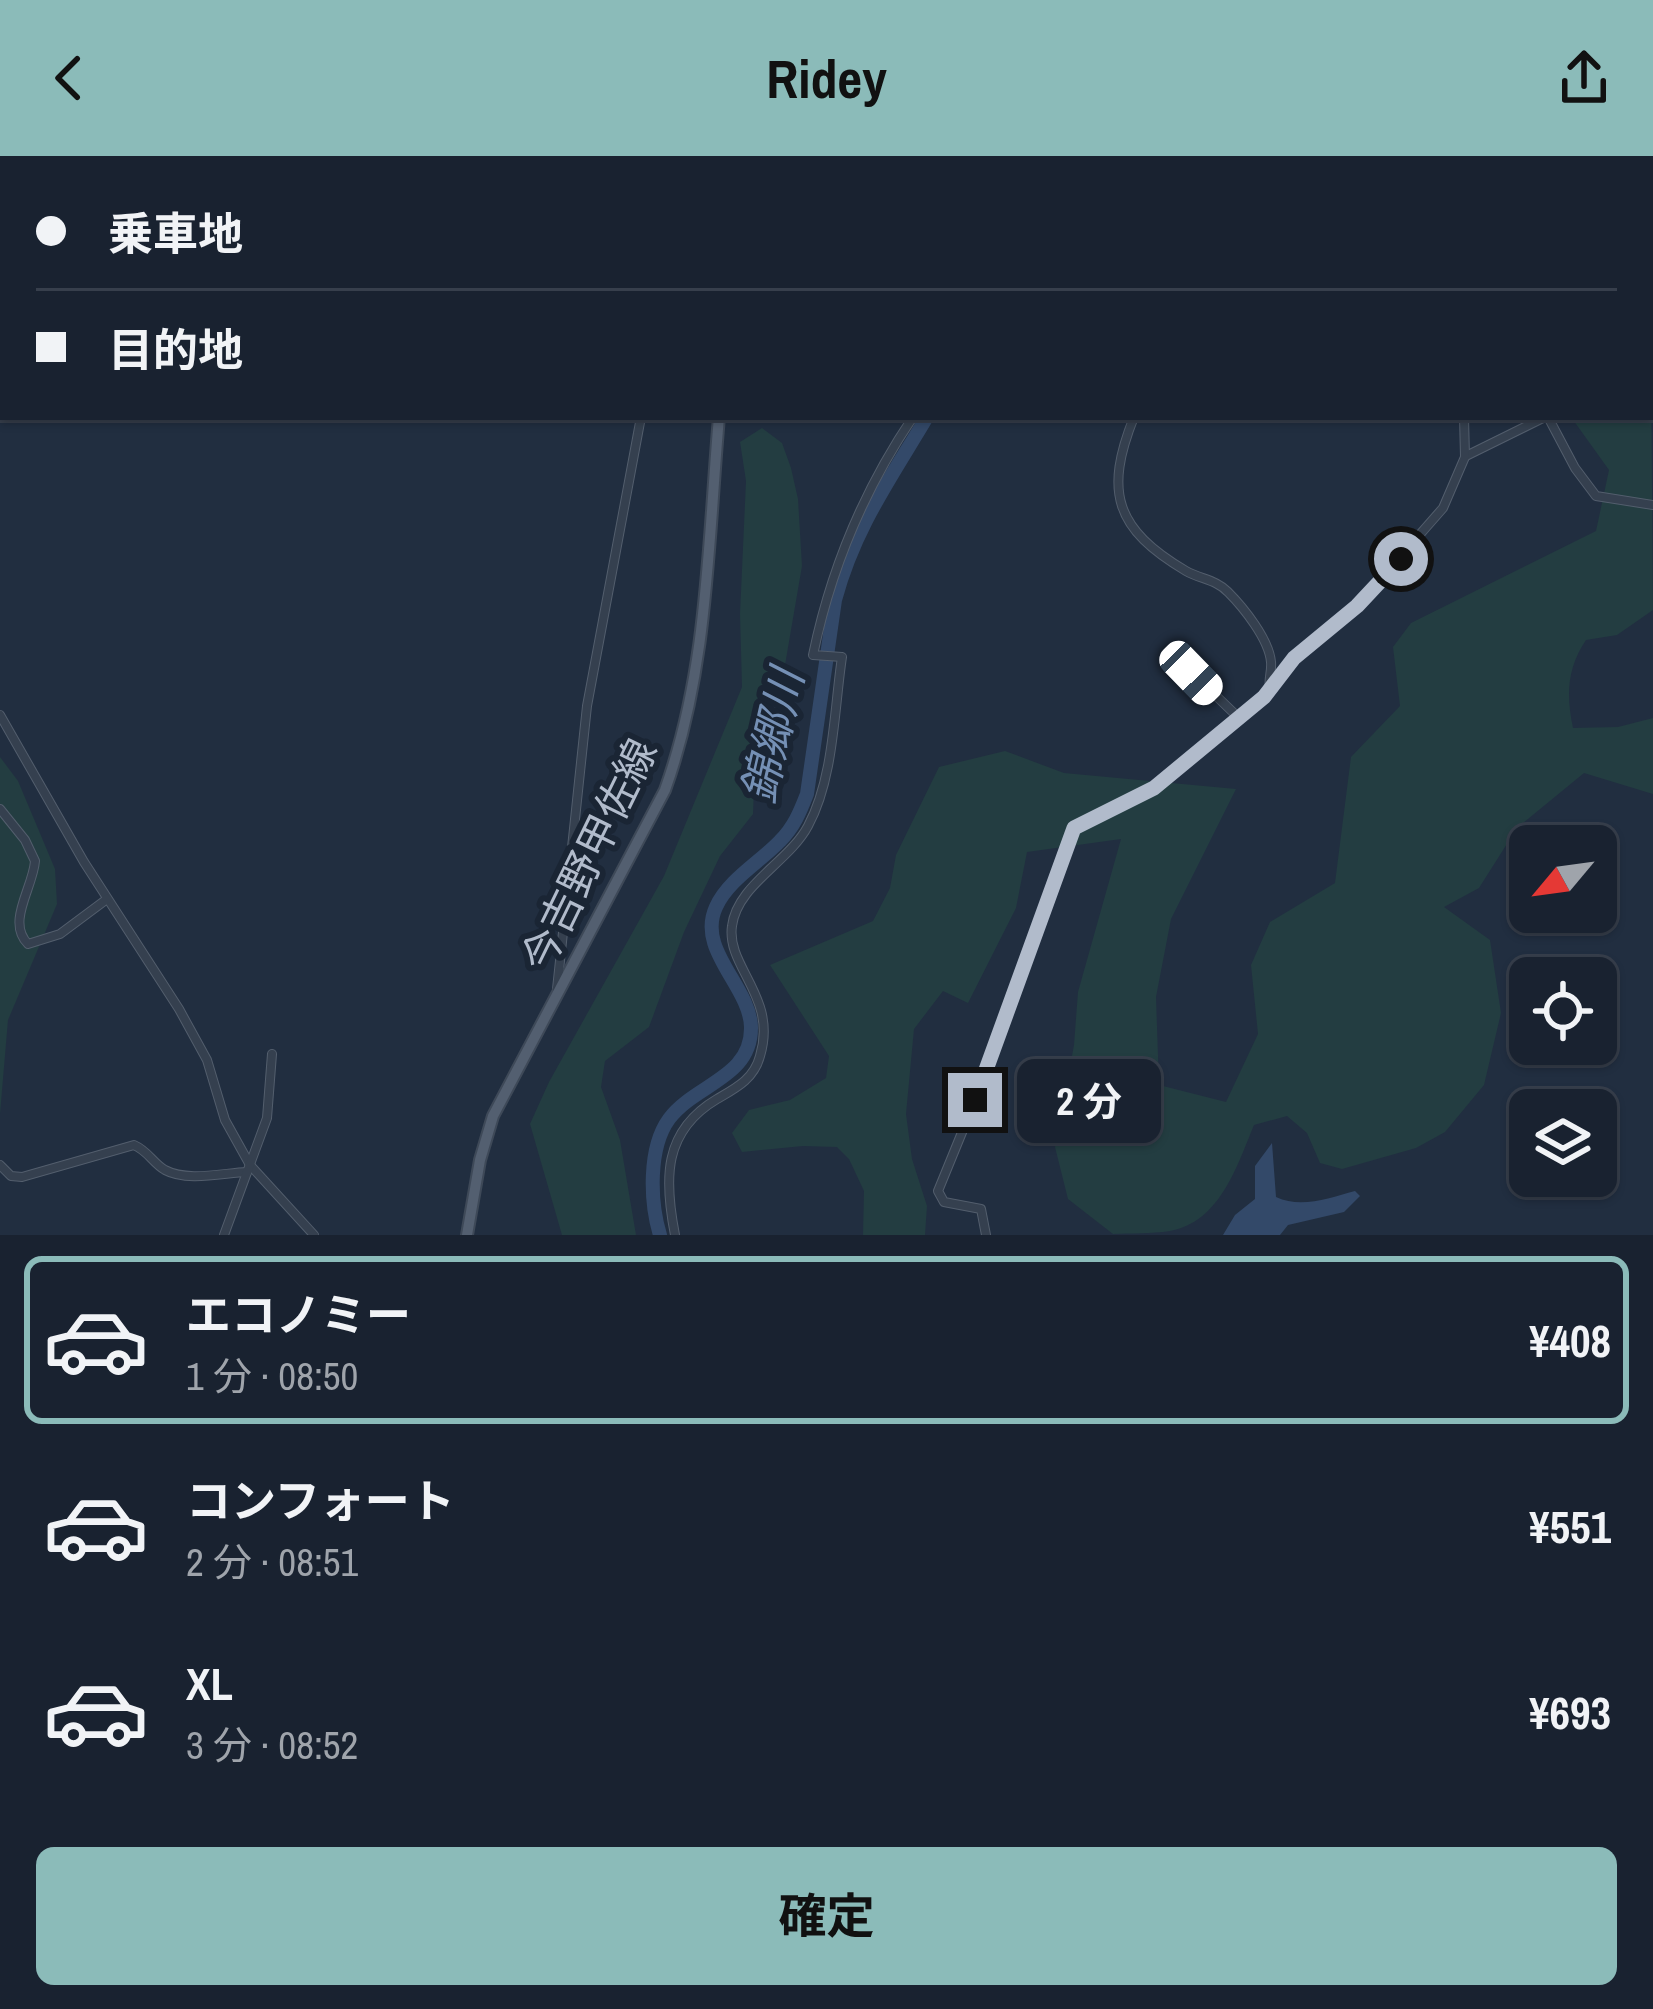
<!DOCTYPE html>
<html lang="ja">
<meta charset="utf-8">
<style>
:root{--surface:#192230;--page:#222a38;--text:#f1f3f6;--muted:#9fa4ab;--line:#373f4c;--accent:#8bbbb9}
body{margin:0;font-family:"Archivo Narrow","Noto Sans JP",sans-serif;background:var(--page);color:var(--text);height:100vh;display:flex;flex-direction:column;font-size:45px;white-space:nowrap}
*{box-sizing:border-box;margin:0}
p{font-size:39px;color:var(--muted)}
.icon{flex:none;width:66px;height:66px;fill:none;stroke:currentColor;stroke-width:2;stroke-linecap:round;stroke-linejoin:round}
.map{position:relative;height:1079px;overflow:hidden}
.sheet{display:flex;flex-direction:column;background:var(--surface);flex:1}
.sheet>*{flex:none}
.banner{position:absolute;left:0px;top:0px;width:1653px;height:264px;box-shadow:0 3px 9px #0004,0 0 0 3px var(--line);display:grid;align-content:center;height:264px;padding:0 36px;background:var(--surface)}
.needle{width:78px;rotate:241deg}
.fabs{position:absolute;left:1509px;top:669px;display:grid;gap:24px}
.fabs a{display:grid;place-items:center;width:108px;height:108px;border-radius:18px;background:var(--surface);box-shadow:0 3px 9px #0004,0 0 0 3px var(--line);font-size:60px}
.end{position:absolute;width:54px;height:54px;margin:-27px;border:15px solid #b1bbcb;background:#111;box-shadow:0 0 0 6px #111}
.from{border-radius:50%}
.bubble{position:absolute;height:84px;border-radius:18px;background:var(--surface);box-shadow:0 3px 9px #0004,0 0 0 3px var(--line);font-size:39px;font-weight:700;line-height:84px;text-align:center}
.car{position:absolute;width:36px;height:72px;margin:-36px -18px;border-radius:15px;box-shadow:0 0 9px 3px #0007;background:linear-gradient(#fff 24%,#345 0 40%,#fff 0 76%,#345 0 86%,#fff 0)}
.banner b{display:flex;align-items:center;gap:42px;height:114px;font-size:45px}
.banner b+b{border-top:3px solid var(--line)}
.banner i{width:30px;height:30px;background:var(--text)}
ul{padding:21px 0 0;list-style:none}
li{display:flex;align-items:center;gap:36px;height:168px;margin:0 24px 18px;padding:0 12px;border:6px solid transparent;border-radius:18px}
li div{flex:1}
li b{display:block;font-size:45px}
li em{font-style:normal;font-weight:700}
li.selected{border-color:var(--accent)}
li>.icon{width:108px;height:108px;stroke-width:1.5}
.primary-button{display:flex;gap:24px;margin-top:auto;padding:24px 36px}
.primary-button a{flex:1;height:138px;border-radius:18px;background:var(--accent);color:#111;font-size:48px;font-weight:700;line-height:138px;text-align:center}
header{display:flex;justify-content:space-between;align-items:center;height:156px;padding:0 36px;background:var(--accent);color:#111;font-size:54px;font-weight:700}
.map>svg:first-child{display:block}
.green{fill:#233d41}
.water{fill:#334969}
.lines{fill:none;stroke-linecap:round;stroke-linejoin:round}
.river{stroke:#334969;stroke-width:14}
.minor-casing{stroke:#535e6d;stroke-width:10}
.major-casing{stroke:#3e4958;stroke-width:14}
.minor{stroke:#35404f;stroke-width:8}
.major{stroke:#535f70;stroke-width:10}
.route{stroke:#b1bbcb;stroke-width:15}
.labels{text-anchor:middle;dominant-baseline:central;stroke-width:12;stroke-linejoin:round;paint-order:stroke}
.street-label{font-size:42px;fill:#b1bbcb;stroke:#1a2534}
.water-label{font-size:45px;font-style:italic;fill:#7590b5;stroke:#1a2534}
</style>
<header><svg class="icon" aria-label="back" viewBox="0 0 24 24"><path d="M15 5l-7 7 7 7"/></svg>Ridey<svg class="icon" aria-label="share" viewBox="0 0 24 24"><path d="M12 15V3M7 8l5-5 5 5M5 13v7h14v-7"/></svg></header>
<div class="map">
<svg width="1653" height="1079" viewBox="0 0 1653 1079">
<rect width="100%" height="100%" fill="#212e40"/>
<g class="green">
<path d="M 1650,88 L 1653,454 L 1617,479 L 1586,484 C 1567,512 1566,539 1573,572 L 1618,571 L 1653,562 L 1653,638 L 1584,617 L 1517,672 L 1479,732 L 1444,751 L 1490,784 L 1501,857 L 1484,929 L 1445,976 L 1416,992 L 1342,1013 L 1320,1007 L 1307,977 L 1287,960 L 1254,969 C 1237,1010 1220,1066 1170,1075 C 1151,1078 1131,1077 1113,1078 L 1068,1043 L 1055,991 L 1074,889 L 1078,836 L 1121,683 L 1027,696 L 1016,752 L 968,847 L 943,835 L 914,873 L 906,958 L 912,1003 L 927,1050 L 925,1079 L 863,1079 L 864,1035 L 849,1003 L 837,991 L 803,990 L 742,996 L 732,977 L 749,954 L 790,944 L 826,922 L 829,900 L 770,809 L 873,765 L 890,732 L 896,699 L 939,611 L 1005,595 L 1064,617 L 1236,633 L 1171,763 L 1156,841 L 1159,929 L 1226,946 L 1258,878 L 1251,809 L 1270,766 L 1335,727 L 1351,601 L 1400,550 L 1393,491 L 1411,467 L 1596,375 L 1609,314 L 1571,261 L 1650,261 Z"/>
<path d="M 762,272 L 782,287 L 791,312 L 798,343 L 802,410 L 785,509 L 755,606 L 753,658 L 720,700 L 684,776 L 649,871 L 605,905 L 601,931 L 620,984 L 636,1079 L 562,1079 L 530,968 L 549,926 L 664,720 L 742,531 L 740,458 L 746,325 L 740,286 Z"/>
<path d="M 0,601 L 18,625 L 55,713 L 57,748 L 8,864 L 0,958 Z"/>
</g>
<path class="water" d="M 1272,987 L 1276,1041 C 1301,1053 1329,1042 1355,1035 L 1360,1040 L 1344,1056 L 1288,1069 L 1280,1079 L 1223,1079 L 1235,1059 L 1255,1043 L 1255,1010 Z"/>
<g class="lines">
<g class="river">
<path d="M 911,0 L 912,3"/>
<path d="M 660,1079 C 650,1046 648,992 669,963 C 695,928 752,922 751,871 C 750,830 696,794 716,751 C 728,724 760,706 780,685 C 794,671 800,656 807,638 L 835,444 C 854,373 890,323 927,261"/>
</g>
<g class="minor-casing">
<g id="minor">
<path d="M 370,0 L 371,3"/>
<path d="M 901,0 L 901,3"/>
<path d="M 1411,0 L 1412,3"/>
<path d="M 1637,0 L 1638,3"/>
<path d="M 673,3 L 674,0"/>
<path d="M 1225,3 L 1226,0"/>
<path d="M 1650,10 L 1653,10"/>
<path d="M 0,47 L 3,52"/>
<path d="M 0,84 L 3,82"/>
<path d="M 1134,261 C 1104,336 1115,373 1186,415 C 1200,423 1217,424 1228,436 C 1243,451 1269,483 1271,506 C 1272,516 1268,523 1270,533"/>
<path d="M 1548,261 L 1575,312 L 1596,340 L 1653,349"/>
<path d="M 1466,300 L 1545,261"/>
<path d="M 1173,517 L 1184,509 L 1239,562"/>
<path d="M 0,559 L 84,706 L 179,853 L 207,904 L 225,964 L 250,1009 L 314,1079"/>
<path d="M 0,653 L 25,684 L 35,705 C 33,732 6,766 28,788 L 60,778 L 107,743"/>
<path d="M 557,833 L 587,550 L 641,261"/>
<path d="M 0,1009 L 11,1020 L 22,1021 L 134,989 C 148,995 153,1007 165,1014 C 187,1026 223,1017 247,1016"/>
<path d="M 224,1079 L 267,962 L 272,898"/>
<path d="M 675,1079 C 664,1023 663,975 717,943 C 736,932 754,923 760,900 C 778,841 726,811 732,770 C 737,729 789,706 808,670 C 834,622 834,554 842,501 L 813,499 C 831,412 863,335 913,261"/>
<path d="M 986,1079 L 981,1053 L 944,1046 L 938,1035 L 990,908 L 1074,672 L 1154,632 L 1264,541 L 1294,503 L 1357,450 L 1443,352 L 1465,301 L 1464,261"/>
</g>
</g>
<g class="major-casing">
<g id="major">
<path d="M 782,0 L 782,3"/>
<path d="M 467,1079 L 480,1004 L 493,960 L 665,634 C 708,514 708,387 719,261"/>
</g>
</g>
<use href="#minor" class="minor"/>
<use href="#major" class="major"/>
</g>
<g class="lines">
<path class="route" d="M 975,944 L 1074,672 L 1154,632 L 1264,541 L 1294,502 L 1357,450 L 1401,403"/>
</g>
<g class="labels">
<g class="street-label">
<text transform="translate(589 699) rotate(-64)">今吉野甲佐線</text>
</g>
<g class="water-label">
<text transform="translate(772 580) rotate(-77)">錦郷川</text>
</g>
</g>
</svg>
<div class="fabs">
<a><svg class="needle" viewBox="-14 -14 28 28"><path d="M0-13l5 13h-10z" fill="#e53935"/><path d="M0 13l5-13h-10z" fill="#9fa4ab"/></svg></a>
<a><svg class="icon" aria-label="locate" viewBox="0 0 24 24"><circle cx="12" cy="12" r="6"/><path d="M12 2v4M12 18v4M2 12h4M18 12h4"/></svg></a>
<a><svg class="icon" aria-label="layers" viewBox="0 0 24 24"><path d="M12 4l9 5-9 5-9-5zM3 14l9 5 9-5"/></svg></a>
</div>
<i class="end from" style="left:1401px;top:403px"></i>
<i class="end" style="left:975px;top:944px"></i>
<div class="bubble" style="left:1017px;top:903px;width:144px">2 分</div>
<i class="car" style="left:1191px;top:517px;rotate:136deg"></i>
<div class="banner">
<b><i class="from"></i>乗車地</b>
<b><i></i>目的地</b>
</div>
</div>
<section class="sheet">
<ul>
<li class="selected"><svg class="icon" aria-label="car" viewBox="0 0 24 24"><path d="M5 17H2v-5l4-1 3-4h7l3 4 3 1v5h-3M9 17h6M6 11h13"/><circle cx="7" cy="17" r="2"/><circle cx="17" cy="17" r="2"/></svg><div><b>エコノミー</b><p>1 分 · 08:50</p></div><em>¥408</em></li>
<li><svg class="icon" aria-label="car" viewBox="0 0 24 24"><path d="M5 17H2v-5l4-1 3-4h7l3 4 3 1v5h-3M9 17h6M6 11h13"/><circle cx="7" cy="17" r="2"/><circle cx="17" cy="17" r="2"/></svg><div><b>コンフォート</b><p>2 分 · 08:51</p></div><em>¥551</em></li>
<li><svg class="icon" aria-label="car" viewBox="0 0 24 24"><path d="M5 17H2v-5l4-1 3-4h7l3 4 3 1v5h-3M9 17h6M6 11h13"/><circle cx="7" cy="17" r="2"/><circle cx="17" cy="17" r="2"/></svg><div><b>XL</b><p>3 分 · 08:52</p></div><em>¥693</em></li>
</ul>
<div class="primary-button"><a>確定</a></div>
</section>
